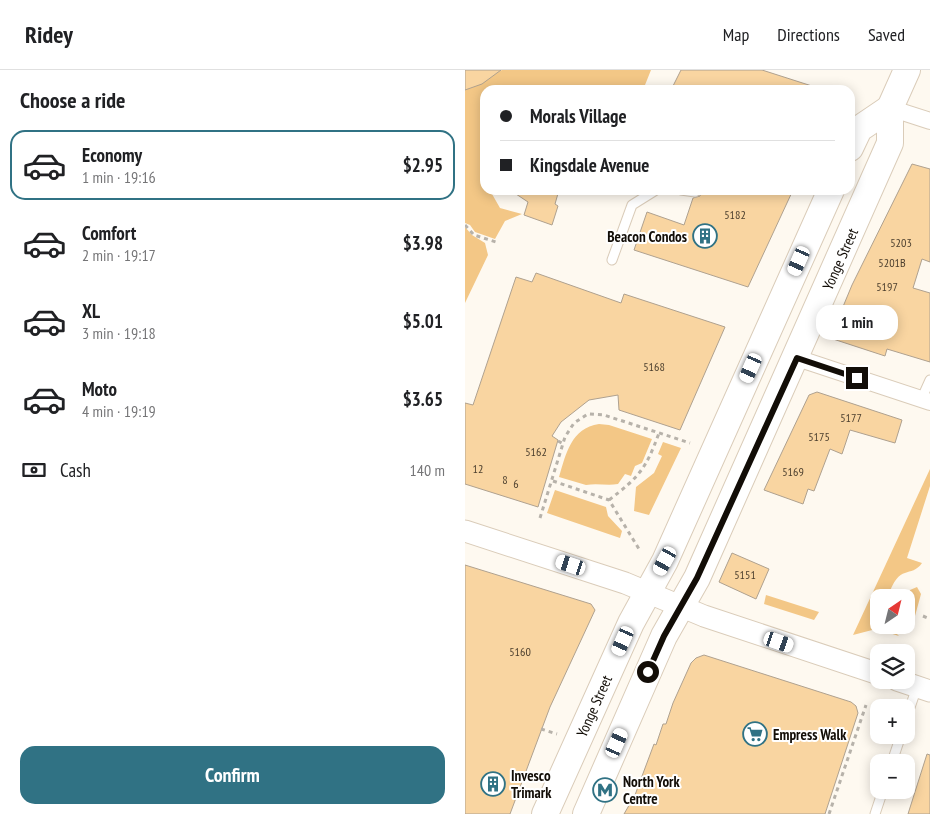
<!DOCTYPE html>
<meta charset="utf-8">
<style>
:root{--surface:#fff;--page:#f6f6f6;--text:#202124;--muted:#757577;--line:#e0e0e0;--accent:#307284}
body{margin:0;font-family:"PT Sans Narrow",sans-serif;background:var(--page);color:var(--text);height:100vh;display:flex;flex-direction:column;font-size:19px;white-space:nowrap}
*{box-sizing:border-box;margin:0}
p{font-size:16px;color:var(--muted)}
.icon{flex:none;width:28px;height:28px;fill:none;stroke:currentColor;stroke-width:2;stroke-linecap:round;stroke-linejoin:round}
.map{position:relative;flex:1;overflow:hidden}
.sheet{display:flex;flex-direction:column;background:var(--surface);width:465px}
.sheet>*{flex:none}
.guide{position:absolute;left:15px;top:15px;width:375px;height:110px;border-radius:15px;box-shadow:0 2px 12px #0003;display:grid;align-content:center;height:110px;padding:0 20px;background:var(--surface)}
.needle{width:32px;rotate:35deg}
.buttons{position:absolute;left:405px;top:519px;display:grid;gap:10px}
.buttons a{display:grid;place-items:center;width:45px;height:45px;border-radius:10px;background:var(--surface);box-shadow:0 2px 12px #0003;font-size:25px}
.end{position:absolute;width:22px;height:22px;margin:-11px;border:6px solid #120d07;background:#fff;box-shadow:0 0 0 2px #fff}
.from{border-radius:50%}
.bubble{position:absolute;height:35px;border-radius:15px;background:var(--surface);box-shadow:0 2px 12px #0003;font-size:16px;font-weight:700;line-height:35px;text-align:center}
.car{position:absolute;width:15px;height:30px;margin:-15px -8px;border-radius:6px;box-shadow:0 0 4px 1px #0007;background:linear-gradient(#fff 24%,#345 0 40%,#fff 0 76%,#345 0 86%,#fff 0)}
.guide b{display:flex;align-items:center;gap:18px;height:48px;font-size:19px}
.guide b+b{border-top:1px solid var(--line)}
.guide i{width:12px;height:12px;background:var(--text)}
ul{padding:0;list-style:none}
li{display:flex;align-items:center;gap:15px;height:70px;margin:0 10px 8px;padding:0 10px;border:2px solid transparent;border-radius:15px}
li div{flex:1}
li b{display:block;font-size:19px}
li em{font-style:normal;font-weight:700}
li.active{border-color:var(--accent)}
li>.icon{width:45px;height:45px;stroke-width:1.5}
h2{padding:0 20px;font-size:22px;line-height:60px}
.pay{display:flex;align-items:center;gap:12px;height:55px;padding:0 20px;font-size:19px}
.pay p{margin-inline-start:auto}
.button{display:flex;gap:10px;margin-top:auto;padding:10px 20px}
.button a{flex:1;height:58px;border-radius:15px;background:var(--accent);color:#fff;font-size:20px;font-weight:700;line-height:58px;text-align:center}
header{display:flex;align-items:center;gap:30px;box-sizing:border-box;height:70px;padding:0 25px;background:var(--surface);border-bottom:1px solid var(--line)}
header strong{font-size:24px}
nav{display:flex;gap:28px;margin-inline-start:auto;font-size:18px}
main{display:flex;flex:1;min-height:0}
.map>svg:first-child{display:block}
.green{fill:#f3c786}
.building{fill:#f9d5a1;stroke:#afa18f}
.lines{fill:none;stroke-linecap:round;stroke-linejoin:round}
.service-casing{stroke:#daccb9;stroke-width:11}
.minor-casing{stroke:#daccb9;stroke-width:18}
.tertiary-casing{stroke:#daccb9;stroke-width:23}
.primary-casing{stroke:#daccb9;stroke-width:28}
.path{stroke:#b7b2aa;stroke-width:3;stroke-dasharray:4 4;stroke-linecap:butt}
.service{stroke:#fff;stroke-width:9}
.minor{stroke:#fff;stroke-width:16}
.tertiary{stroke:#fff;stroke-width:21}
.primary{stroke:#fff;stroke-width:26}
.route{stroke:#120d07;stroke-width:6}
.labels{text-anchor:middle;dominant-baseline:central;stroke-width:4;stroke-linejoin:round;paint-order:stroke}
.number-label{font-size:12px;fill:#4c3f2e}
.poi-label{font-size:15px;font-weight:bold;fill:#120d07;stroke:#fff;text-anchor:start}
.street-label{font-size:15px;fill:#120d07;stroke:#fff}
</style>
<header>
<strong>Ridey</strong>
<nav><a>Map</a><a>Directions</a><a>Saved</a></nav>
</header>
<main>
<section class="sheet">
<h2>Choose a ride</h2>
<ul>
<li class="active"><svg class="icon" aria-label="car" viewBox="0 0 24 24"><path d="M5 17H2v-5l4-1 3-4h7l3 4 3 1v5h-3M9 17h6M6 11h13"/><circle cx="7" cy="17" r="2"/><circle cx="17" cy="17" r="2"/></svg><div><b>Economy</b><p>1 min · 19:16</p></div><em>$2.95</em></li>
<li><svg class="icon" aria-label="car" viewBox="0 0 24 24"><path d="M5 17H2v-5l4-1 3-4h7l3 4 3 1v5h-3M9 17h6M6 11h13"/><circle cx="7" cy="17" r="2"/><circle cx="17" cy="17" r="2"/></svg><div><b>Comfort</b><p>2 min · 19:17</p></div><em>$3.98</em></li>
<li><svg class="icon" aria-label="car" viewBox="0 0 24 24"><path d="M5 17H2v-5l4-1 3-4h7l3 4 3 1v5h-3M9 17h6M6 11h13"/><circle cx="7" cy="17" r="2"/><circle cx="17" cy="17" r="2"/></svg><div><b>XL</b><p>3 min · 19:18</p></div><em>$5.01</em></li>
<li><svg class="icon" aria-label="car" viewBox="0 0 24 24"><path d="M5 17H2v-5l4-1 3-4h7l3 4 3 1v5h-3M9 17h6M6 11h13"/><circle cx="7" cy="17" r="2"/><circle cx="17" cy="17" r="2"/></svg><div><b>Moto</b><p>4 min · 19:19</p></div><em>$3.65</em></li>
</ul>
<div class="pay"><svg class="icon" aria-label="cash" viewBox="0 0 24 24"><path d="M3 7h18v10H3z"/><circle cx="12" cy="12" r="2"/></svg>Cash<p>140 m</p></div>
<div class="button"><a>Confirm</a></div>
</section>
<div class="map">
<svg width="465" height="744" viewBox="0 0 465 744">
<rect width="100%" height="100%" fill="#fef9f0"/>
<g class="green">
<path d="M 37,0 L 186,0 L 178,20 L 20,20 L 20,120 L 24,120 L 23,123 L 27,124 L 35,138 L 57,144 L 40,151 L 30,169 L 10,162 L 5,155 L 0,153 L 0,17 Z"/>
<path d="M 0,157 L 7,165 L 20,173 L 23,185 L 0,233 Z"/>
<path d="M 134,354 L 144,355 L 187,369 L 177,393 L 170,396 L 166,406 L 160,404 L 153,414 C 142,416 133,413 121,415 L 94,407 C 101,384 106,358 134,354 Z"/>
<path d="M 198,372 L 216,378 L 184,445 L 169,441 L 171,417 L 189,403 L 197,386 L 193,384 Z"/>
<path d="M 465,399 L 465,416 L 442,488 L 457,493 C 446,509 434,492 423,527 L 414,528 L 414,555 L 423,555 L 434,566 L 411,559 L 388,565 Z"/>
<path d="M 90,420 L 141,437 L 143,446 L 157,461 L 155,468 L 82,443 Z"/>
<path d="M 452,517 L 456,524 L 450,546 L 446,549 L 441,548 L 441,531 L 445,520 Z"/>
<path d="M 301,525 L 354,542 L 349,550 L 299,534 Z"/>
</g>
<g class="building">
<path d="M 0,0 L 36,0 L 17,14 L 0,20 Z"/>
<path d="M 216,0 L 297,0 L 350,17 L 349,20 L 206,20 Z"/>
<path d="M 447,94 L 465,99 L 465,192 L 457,189 L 448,218 L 465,223 L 465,292 L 422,279 L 420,286 L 365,268 L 387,215 Z"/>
<path d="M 45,120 L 94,120 L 90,134 L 93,136 L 87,155 L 59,145 L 63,132 Z"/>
<path d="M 236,120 L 328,120 L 283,217 L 169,180 L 182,142 L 219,155 L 228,128 L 235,126 Z"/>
<path d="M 71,203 L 156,233 L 159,224 L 260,257 L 215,360 L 154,340 L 153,325 L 124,330 L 96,352 L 87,366 L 93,370 L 73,437 L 0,414 L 0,333 L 8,335 L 51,207 L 67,212 Z"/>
<path d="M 352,322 L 437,350 L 430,373 L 385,360 L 377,384 L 365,379 L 349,421 L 343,419 L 338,434 L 299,420 L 344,325 Z"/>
<path d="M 267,483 L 304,499 L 291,529 L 254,512 Z"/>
<path d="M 0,495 L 126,534 L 130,540 L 85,637 L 45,744 L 0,744 Z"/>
<path d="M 239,585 L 386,632 L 391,636 L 393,643 L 360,744 L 159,744 L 170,725 L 189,674 L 191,675 L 198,654 L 201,654 L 208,633 L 226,593 L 231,588 Z"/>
<path d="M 462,684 L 465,685 L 465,744 L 443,744 Z"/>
</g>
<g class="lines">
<g class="service-casing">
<g id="service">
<path d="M 216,120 L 230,122"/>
<path d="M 147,190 L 167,135 L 191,120"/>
<path d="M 456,330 L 465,310"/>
<path d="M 441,649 L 452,617"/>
<path d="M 427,692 L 436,665"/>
<path d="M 410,744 L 418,720"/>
</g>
</g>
<g class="minor-casing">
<g id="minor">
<path d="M 425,38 L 465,51"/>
<path d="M 332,288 L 465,332"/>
</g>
</g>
<g class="tertiary-casing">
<g id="tertiary">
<path d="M 0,461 L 160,513 L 239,546 L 414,604"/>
<path d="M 432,610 L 465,621"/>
</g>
</g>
<g class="primary-casing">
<g id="primary">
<path d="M 385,78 L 394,59 L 425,38"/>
<path d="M 80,744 L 166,553 L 200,491 L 366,120"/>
<path d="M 121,744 L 199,566 L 232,508 L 425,73 L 425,38 L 442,0"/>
</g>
</g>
<g class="path">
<path d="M 0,155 L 9,165 L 31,172"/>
<path d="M 93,371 L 99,374"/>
<path d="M 88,411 L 144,430 L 174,479"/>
<path d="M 144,430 C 174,407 181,399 194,363"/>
<path d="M 75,448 L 100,367 L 109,353 L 123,344 L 139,345 L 225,373"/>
<path d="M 458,546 L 465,549"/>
<path d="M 76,659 L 92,664"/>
<path d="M 364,744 L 401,635"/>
</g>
<use href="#service" class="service"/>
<use href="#minor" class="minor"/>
<use href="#tertiary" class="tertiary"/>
<use href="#primary" class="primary"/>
</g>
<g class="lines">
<path class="route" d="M 183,602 L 199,566 L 232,508 L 332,288 L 392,308"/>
</g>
<defs>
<g id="building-ring" transform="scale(1.25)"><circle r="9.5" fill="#fff" stroke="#307284" stroke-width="1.5"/><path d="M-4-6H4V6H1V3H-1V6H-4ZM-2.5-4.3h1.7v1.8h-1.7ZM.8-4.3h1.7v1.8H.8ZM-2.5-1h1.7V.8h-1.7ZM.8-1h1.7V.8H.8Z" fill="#307284"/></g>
<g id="supermarket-ring" transform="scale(1.25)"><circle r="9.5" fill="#fff" stroke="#307284" stroke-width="1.5"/><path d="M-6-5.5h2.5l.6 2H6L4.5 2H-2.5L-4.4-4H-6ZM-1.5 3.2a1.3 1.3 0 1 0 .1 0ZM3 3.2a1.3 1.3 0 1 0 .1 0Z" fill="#307284"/></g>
<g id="metro-ring" transform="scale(1.25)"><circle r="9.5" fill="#fff" stroke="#307284" stroke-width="1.5"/><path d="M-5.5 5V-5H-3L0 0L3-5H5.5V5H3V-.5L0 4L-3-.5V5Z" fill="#307284"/></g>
</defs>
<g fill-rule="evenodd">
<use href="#building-ring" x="240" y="166"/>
<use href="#supermarket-ring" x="290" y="664"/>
<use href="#building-ring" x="28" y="714"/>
<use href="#metro-ring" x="140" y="720"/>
</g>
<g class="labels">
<g class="number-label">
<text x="270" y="144">5182</text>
<text x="436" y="172">5203</text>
<text x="427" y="192">5201B</text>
<text x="422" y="216">5197</text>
<text x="189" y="296">5168</text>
<text x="386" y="347">5177</text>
<text x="354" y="366">5175</text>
<text x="71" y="381">5162</text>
<text x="13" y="398">12</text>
<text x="328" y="401">5169</text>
<text x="40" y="409">8</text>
<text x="51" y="413">6</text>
<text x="280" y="504">5151</text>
<text x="55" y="581">5160</text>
</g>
<g class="poi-label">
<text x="222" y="166" text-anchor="end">Beacon Condos</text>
<text x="308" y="664">Empress Walk</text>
<text x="46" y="705">Invesco<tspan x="46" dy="17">Trimark</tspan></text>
<text x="158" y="711">North York<tspan x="158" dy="17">Centre</tspan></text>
</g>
<g class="street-label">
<text transform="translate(375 189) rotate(-66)">Yonge Street</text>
<text transform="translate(129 636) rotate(-66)">Yonge Street</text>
</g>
</g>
</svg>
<div class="buttons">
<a><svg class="needle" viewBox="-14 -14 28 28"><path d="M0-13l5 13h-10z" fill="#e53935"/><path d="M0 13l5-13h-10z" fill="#757577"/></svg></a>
<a><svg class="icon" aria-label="layers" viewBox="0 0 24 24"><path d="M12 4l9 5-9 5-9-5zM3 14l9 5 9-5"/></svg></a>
<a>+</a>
<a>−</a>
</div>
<i class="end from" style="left:183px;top:602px"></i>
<i class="end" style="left:392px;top:308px"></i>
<div class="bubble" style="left:351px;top:235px;width:82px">1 min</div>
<i class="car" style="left:334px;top:191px;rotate:204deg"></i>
<i class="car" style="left:286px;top:298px;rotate:204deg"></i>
<i class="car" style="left:200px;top:491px;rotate:209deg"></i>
<i class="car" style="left:106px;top:495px;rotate:288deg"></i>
<i class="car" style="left:158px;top:571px;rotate:204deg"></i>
<i class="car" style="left:314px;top:572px;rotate:109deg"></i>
<i class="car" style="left:152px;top:673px;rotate:24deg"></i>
<div class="guide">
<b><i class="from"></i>Morals Village</b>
<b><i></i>Kingsdale Avenue</b>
</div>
</div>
</main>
